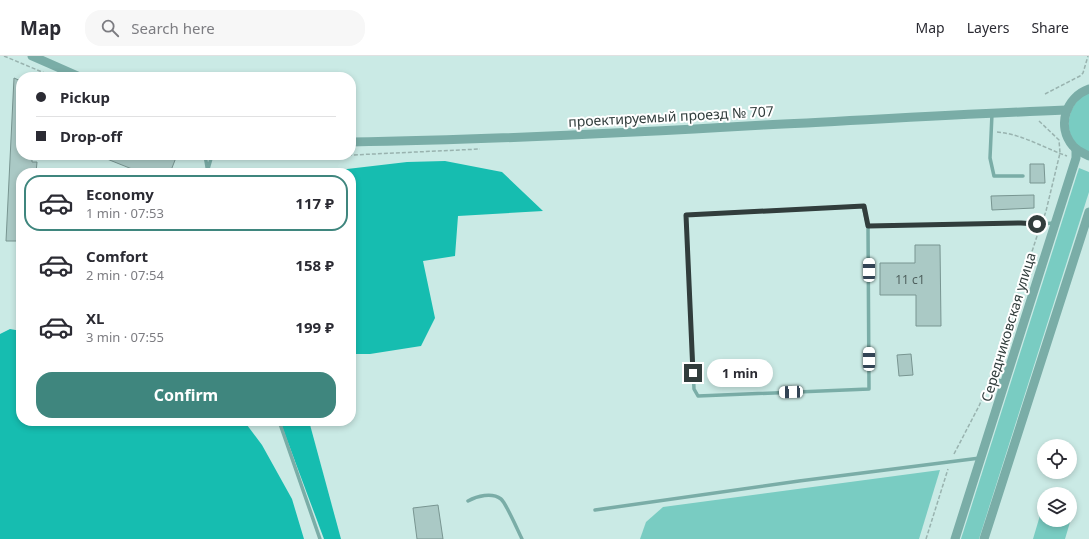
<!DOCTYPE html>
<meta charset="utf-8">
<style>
:root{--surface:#fff;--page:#f7f7f7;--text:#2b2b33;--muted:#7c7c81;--line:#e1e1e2;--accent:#3f867e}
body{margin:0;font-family:"Noto Sans",sans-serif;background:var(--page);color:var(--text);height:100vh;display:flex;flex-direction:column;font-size:15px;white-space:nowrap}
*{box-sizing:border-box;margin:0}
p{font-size:13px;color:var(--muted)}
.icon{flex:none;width:22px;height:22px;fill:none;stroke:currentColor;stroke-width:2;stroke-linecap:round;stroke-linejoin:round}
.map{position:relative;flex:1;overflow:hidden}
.details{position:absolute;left:16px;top:112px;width:340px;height:258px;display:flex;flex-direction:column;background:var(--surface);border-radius:16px;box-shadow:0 2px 6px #0003}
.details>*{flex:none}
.top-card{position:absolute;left:16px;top:16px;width:340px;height:88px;border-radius:16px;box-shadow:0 2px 6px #0003;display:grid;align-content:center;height:88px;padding:0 20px;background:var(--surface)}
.fabs{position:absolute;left:1037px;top:383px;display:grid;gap:8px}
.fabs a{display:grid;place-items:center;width:40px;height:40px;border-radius:50%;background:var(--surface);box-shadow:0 2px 6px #0003;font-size:20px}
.end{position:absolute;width:18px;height:18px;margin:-9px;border:5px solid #313d3c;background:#fff;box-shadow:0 0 0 2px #fff}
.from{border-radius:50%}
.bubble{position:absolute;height:28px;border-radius:14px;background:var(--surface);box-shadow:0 2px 6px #0003;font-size:13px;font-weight:700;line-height:28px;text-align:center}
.car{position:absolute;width:12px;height:24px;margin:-12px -6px;border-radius:5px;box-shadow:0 0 3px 1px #0007;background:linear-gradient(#fff 24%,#345 0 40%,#fff 0 76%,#345 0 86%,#fff 0)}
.top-card b{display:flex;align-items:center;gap:14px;height:38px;font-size:15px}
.top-card b+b{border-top:1px solid var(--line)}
.top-card i{width:10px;height:10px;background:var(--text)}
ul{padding:7px 0 0;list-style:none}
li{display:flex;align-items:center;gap:12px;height:56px;margin:0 8px 6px;padding:0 12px;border:2px solid transparent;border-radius:16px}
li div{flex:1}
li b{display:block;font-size:15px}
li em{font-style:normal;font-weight:700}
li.active{border-color:var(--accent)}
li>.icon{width:36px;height:36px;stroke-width:1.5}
.cta{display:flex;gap:8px;margin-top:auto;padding:8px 20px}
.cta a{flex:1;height:46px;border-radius:16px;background:var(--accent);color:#fff;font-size:16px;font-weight:700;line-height:46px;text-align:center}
header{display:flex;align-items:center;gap:24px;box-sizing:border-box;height:56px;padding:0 20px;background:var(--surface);border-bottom:1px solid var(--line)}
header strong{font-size:19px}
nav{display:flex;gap:22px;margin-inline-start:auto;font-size:14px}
.search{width:280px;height:36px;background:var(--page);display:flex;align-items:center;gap:10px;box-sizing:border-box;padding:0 14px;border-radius:16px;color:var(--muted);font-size:15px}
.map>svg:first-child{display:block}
.green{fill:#79ccc2}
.forest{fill:#16bdb0}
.building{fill:#aac9c5;stroke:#789591}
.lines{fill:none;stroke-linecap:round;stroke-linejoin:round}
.path{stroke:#99b3af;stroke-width:1.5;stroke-dasharray:4 2;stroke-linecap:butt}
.service{stroke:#7aada7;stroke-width:3.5}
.tertiary{stroke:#7aada7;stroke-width:9}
.route{stroke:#313d3c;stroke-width:5}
.labels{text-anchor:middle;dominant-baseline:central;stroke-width:4;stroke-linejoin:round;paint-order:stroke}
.number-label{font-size:12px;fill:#4f605e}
.street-label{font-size:14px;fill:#313d3c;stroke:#fff}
</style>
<header>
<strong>Map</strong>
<div class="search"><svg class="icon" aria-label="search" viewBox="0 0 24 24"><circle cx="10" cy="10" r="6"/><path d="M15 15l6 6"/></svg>Search here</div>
<nav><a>Map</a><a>Layers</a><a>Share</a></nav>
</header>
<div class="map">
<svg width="1089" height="483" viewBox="0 0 1089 483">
<rect width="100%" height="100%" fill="#caeae5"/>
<g class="green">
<path d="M 1089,36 L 1089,96 C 1086,94 1081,93 1078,90 C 1061,74 1069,45 1089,36 Z"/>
<path d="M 1079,112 L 1089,116 L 1089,136 L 979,483 L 961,483 Z"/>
<path d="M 940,414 L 919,483 L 640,483 L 646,466 L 663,451 Z"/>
<path d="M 1044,446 L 1044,464 L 1070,464 L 1070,446 L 1076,446 L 1065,483 L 1033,483 Z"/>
</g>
<g class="forest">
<path d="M 445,105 L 502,116 L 543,155 L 458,160 L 455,200 L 423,205 L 435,262 L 421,290 L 370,298 L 351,298 L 351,117 L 327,117 L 330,115 L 407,106 Z"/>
<path d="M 10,273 L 21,275 L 21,365 L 244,365 L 262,389 L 292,443 L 304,483 L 0,483 L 0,278 Z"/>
<path d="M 280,365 L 309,365 L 341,483 L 324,483 Z"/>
</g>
<g class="building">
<path d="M 14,22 L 21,25 L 21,99 L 32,99 L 32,106 L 37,106 L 36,117 L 21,117 L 21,170 L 19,170 L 18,185 L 6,185 Z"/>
<path d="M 97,99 L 177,99 L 170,117 L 142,117 Z"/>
<path d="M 1030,108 L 1044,108 L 1045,127 L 1030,127 Z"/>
<path d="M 1034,139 L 1034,152 L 992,154 L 991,140 Z"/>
<path d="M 915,189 L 940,189 L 941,270 L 916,270 L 916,239 L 880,239 L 880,207 L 915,207 Z"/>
<path d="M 911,298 L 913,319 L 899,320 L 897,299 Z"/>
<path d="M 438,449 L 443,483 L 417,483 L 413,452 Z"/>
</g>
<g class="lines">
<g class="path">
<path d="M 4,0 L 54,21"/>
<path d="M 1045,38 L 1080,20 L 1083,17 L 1088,0"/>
<path d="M 1039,65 L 1059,84 L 1060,97 L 1046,155 L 1044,161"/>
<path d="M 997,76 C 1022,78 1044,92 1067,100"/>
<path d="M 324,99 L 331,100 L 480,93"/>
<path d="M 993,315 L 1039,174"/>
<path d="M 954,398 L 979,350 L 988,328"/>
<path d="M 926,483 L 948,413"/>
</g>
<g class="service">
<path d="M 992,58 L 990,102 L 994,120 L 1023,120"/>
<path d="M 205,99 L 208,117"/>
<path d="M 208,113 L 212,99"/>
<path d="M 868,170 L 869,333 L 698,340 L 694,333 L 686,159 L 863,150 L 868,170 L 1021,167 L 1040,168 L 1054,167"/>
<path d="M 991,322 L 1005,326"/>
<path d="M 279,365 L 320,483"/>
<path d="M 468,445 C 477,440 492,436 501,443 C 506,447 518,475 522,483"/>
<path d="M 595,454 L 799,425 L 980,402"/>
</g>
<g class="tertiary">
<path d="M 32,0 L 80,21"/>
<path d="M 1089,33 C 1066,41 1056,70 1073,90 C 1077,95 1083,97 1089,100"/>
<path d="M 351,86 C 489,84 627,77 764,69 C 865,64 965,58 1066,54"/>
<path d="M 955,483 L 1076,102 L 1076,93"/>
<path d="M 984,483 L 1089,156"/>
</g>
</g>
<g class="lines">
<path class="route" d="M 693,317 L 686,159 L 864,150 L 868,170 L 1021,167 L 1037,168"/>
</g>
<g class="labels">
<g class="number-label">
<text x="910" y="223">11 с1</text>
</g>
<g class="street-label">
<text transform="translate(671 60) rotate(-3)">проектируемый проезд № 707</text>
<text transform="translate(1008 271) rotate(-73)">Середниковская улица</text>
</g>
</g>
</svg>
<div class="fabs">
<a><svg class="icon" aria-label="locate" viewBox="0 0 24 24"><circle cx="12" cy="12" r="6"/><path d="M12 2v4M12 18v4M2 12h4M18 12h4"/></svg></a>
<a><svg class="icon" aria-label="layers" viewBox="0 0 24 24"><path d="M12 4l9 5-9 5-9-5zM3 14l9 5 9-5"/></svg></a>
</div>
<i class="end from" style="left:1037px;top:168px"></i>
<i class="end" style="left:693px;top:317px"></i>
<div class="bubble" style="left:707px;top:303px;width:66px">1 min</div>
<i class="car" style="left:869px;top:214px;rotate:0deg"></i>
<i class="car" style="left:869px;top:303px;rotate:0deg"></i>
<i class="car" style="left:791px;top:336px;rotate:268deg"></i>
<div class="top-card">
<b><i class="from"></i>Pickup</b>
<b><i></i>Drop-off</b>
</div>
<section class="details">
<ul>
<li class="active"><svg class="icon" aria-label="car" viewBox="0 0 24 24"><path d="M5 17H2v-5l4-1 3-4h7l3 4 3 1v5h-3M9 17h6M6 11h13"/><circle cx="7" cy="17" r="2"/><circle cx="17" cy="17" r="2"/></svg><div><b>Economy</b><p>1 min · 07:53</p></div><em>117 ₽</em></li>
<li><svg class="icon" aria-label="car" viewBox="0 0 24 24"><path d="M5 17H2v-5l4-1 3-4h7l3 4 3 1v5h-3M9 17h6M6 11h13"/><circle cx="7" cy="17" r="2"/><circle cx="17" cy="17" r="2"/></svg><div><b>Comfort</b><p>2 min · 07:54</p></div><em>158 ₽</em></li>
<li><svg class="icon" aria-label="car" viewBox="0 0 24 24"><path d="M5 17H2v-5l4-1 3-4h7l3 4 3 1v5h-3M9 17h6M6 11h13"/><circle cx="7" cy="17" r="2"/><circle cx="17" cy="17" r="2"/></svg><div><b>XL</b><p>3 min · 07:55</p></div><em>199 ₽</em></li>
</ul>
<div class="cta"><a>Confirm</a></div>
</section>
</div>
